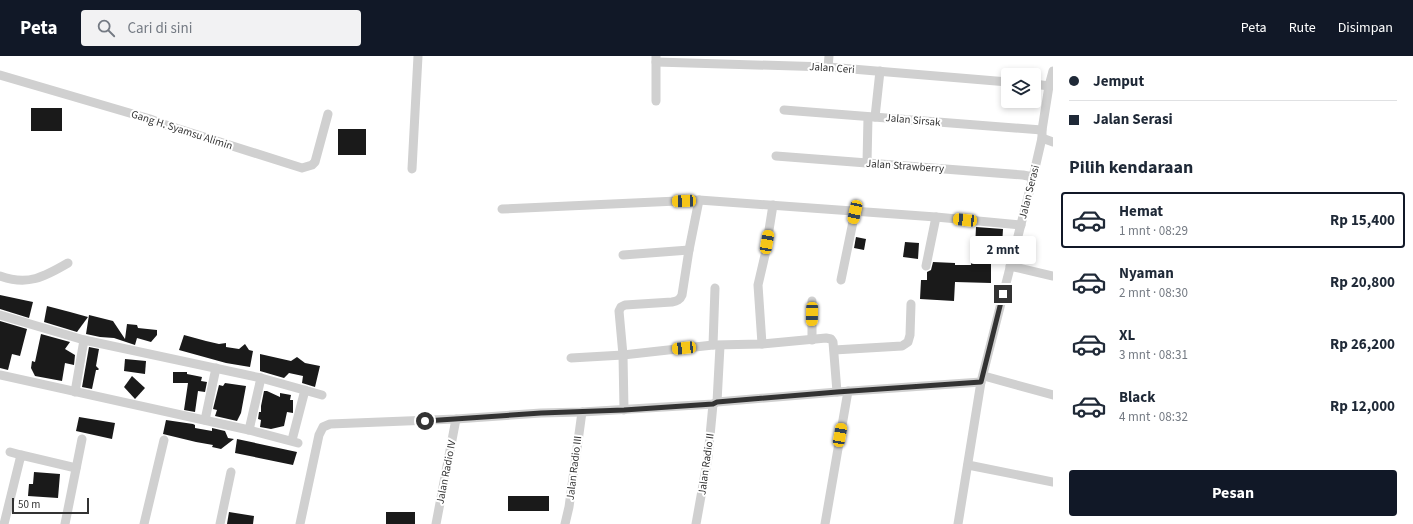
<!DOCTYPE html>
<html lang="id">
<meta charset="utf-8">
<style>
:root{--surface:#fff;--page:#f2f2f3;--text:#1f2937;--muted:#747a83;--line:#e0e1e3;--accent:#111827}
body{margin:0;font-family:"Source Sans 3",sans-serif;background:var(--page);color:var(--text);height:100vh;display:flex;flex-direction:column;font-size:15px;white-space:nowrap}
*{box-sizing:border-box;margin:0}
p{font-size:13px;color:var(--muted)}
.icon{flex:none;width:22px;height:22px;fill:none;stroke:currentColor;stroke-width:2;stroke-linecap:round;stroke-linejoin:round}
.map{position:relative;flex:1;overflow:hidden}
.panel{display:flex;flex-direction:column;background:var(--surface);width:360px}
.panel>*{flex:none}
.hud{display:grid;align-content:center;height:88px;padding:0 16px;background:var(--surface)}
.tools{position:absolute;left:1001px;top:12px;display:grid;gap:8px}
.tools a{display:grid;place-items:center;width:40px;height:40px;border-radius:4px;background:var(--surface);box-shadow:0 2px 6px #0003;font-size:20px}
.scale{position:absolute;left:12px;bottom:10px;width:77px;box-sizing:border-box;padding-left:4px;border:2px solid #333;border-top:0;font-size:11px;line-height:14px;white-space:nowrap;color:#333;-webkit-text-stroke:3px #fff;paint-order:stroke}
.end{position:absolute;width:18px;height:18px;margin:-9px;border:5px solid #333;background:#fff;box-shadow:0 0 0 2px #fff}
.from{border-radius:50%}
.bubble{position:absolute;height:28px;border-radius:4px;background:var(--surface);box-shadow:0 2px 6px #0003;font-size:13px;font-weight:700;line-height:28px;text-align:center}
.car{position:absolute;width:12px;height:24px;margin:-12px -6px;border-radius:5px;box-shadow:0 0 3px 1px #0007;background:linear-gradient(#f5c518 24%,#345 0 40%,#f5c518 0 76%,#345 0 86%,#f5c518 0)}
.hud b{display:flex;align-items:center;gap:14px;height:38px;font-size:15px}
.hud b+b{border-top:1px solid var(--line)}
.hud i{width:10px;height:10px;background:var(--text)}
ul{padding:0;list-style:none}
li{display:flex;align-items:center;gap:12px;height:56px;margin:0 8px 6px;padding:0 8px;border:2px solid transparent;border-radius:4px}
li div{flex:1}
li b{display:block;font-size:15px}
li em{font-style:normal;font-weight:700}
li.active{border-color:var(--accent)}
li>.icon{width:36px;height:36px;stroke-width:1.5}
h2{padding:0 16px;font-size:18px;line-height:48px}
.cta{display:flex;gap:8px;margin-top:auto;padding:8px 16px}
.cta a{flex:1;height:46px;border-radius:4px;background:var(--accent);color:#fff;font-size:16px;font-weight:700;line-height:46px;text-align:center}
header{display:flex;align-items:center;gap:24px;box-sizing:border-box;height:56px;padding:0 20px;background:var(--accent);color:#fff}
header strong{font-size:19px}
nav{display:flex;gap:22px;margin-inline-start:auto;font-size:14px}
.search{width:280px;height:36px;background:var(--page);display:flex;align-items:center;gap:10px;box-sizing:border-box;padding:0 14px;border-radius:4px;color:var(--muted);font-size:15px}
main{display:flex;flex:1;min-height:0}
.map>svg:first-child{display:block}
.building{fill:#1a1a1a}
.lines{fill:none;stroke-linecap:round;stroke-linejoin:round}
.street{stroke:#d0d0d0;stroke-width:9}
.route{stroke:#333;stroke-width:5}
.labels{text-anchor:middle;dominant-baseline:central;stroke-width:4;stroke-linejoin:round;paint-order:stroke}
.street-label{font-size:11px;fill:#333;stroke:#fff}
</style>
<header>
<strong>Peta</strong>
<div class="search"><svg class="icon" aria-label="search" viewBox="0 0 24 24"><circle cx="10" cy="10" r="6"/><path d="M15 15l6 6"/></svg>Cari di sini</div>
<nav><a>Peta</a><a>Rute</a><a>Disimpan</a></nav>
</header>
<main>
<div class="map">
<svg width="1053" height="468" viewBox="0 0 1053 468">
<rect width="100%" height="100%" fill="#fff"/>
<g class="building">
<rect x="31" y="52" width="31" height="23"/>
<rect x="338" y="73" width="28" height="26"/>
<path d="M 976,171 L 1003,173 L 1002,190 L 999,190 L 998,208 L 991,208 L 991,227 L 955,226 L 954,245 L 920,243 L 921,224 L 927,224 L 927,216 L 931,214 L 933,206 L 955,207 L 955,209 L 971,209 L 973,191 L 975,191 Z"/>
<path d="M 856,181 L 866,183 L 864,194 L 854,192 Z"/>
<path d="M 905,186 L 919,187 L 918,203 L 903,201 Z"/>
<path d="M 0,239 L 33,246 L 29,262 L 0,253 Z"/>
<path d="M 47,250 L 70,256 L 88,261 L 77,276 L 44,266 Z"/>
<path d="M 89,259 L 113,265 L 125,283 L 127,268 L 137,269 L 138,272 L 157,274 L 157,279 L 151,286 L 137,282 L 135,289 L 114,282 L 100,281 L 86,278 Z"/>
<path d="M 0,265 L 27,273 L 20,300 L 12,298 L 8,314 L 0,312 Z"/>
<path d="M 41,278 L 70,286 L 65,293 L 75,299 L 74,309 L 65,307 L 62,325 L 35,320 L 31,312 L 32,305 L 35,306 Z"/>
<path d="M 184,279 L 206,285 L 219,288 L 226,287 L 226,291 L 239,293 L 245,288 L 249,294 L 253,295 L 250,311 L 226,307 L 179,294 Z"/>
<path d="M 89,291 L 99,293 L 96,310 L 99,313 L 98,314 L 96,314 L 92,333 L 82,331 Z"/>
<path d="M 260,298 L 291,305 L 297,301 L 305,307 L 320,310 L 315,331 L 302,327 L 303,320 L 289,317 L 284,322 L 260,315 Z"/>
<path d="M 125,303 L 146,305 L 145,318 L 124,315 Z"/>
<path d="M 173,316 L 187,316 L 187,318 L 202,321 L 201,325 L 207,326 L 205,336 L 198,335 L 195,356 L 184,354 L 188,327 L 173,327 Z"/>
<path d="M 132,320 L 145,332 L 135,343 L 124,331 Z"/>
<path d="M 225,327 L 246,330 L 241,357 L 237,365 L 215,360 L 217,354 L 213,353 L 219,329 L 223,330 Z"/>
<path d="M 264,335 L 267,335 L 280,341 L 280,337 L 291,339 L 290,344 L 293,344 L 293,357 L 287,356 L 284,370 L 271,373 L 260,371 L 261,364 L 258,363 L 259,356 L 261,356 L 261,350 Z"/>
<path d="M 79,361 L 115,367 L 112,383 L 76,375 Z"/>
<path d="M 166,364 L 193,368 L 195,369 L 195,372 L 212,375 L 212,372 L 225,375 L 228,382 L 234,383 L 221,393 L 212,391 L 213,389 L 196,386 L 163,378 Z"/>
<path d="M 237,383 L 297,396 L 293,409 L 235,397 Z"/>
<path d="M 34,416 L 60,418 L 58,442 L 28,440 L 29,428 L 33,428 Z"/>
<rect x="508" y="440" width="41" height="15"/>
<path d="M 229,456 L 254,460 L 253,468 L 227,468 Z"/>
<rect x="386" y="456" width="29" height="12"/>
</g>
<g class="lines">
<g class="street">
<path d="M 656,6 L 828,11 L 1008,26"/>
<path d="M 828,11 L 829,0"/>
<path d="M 0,19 L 150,63 L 163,68 L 302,112 L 312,109 L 315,106 L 328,58"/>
<path d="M 1034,28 L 1049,30"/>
<path d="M 656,45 L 656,0"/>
<path d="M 784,54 L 1042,74"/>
<path d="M 875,61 L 880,15"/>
<path d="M 1042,82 L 1053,86"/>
<path d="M 776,100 L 1023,119 L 1033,121"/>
<path d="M 867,107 L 868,61"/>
<path d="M 412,113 L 418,0"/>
<path d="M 502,153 L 699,144 L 936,161 L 1021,169"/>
<path d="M 623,199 L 689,194"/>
<path d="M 926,210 L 936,161"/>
<path d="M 1010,210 L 1053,220"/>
<path d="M 0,220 C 28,230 44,221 68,207"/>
<path d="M 841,224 L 855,156"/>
<path d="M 0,259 L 84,284 L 261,322 L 322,339"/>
<path d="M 812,284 L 812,245"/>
<path d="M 762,288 L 758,229 L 765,199 L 773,149"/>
<path d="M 713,289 L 715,232"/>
<path d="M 834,294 L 902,290 L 908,286 L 910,279 L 911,248"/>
<path d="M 571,302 L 623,299 L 713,289 L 762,288 L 826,282 L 831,283 L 833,286 L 837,336"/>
<path d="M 0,319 L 249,374 L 298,387"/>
<path d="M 984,320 L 1053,339"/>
<path d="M 75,336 L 84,284"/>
<path d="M 717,346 L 720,290"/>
<path d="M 624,354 L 623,299 L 619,255 L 621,251 L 625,249 L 672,246 C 677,245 680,244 682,239 L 689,194 L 699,144"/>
<path d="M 205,364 L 216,312"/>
<path d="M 249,374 L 261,322"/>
<path d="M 292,384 L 305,334"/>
<path d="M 10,396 L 21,399"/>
<path d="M 968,409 L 1053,426"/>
<path d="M 4,468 L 21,399 L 76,412"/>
<path d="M 65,468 L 82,383"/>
<path d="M 144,468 L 164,384"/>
<path d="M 220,468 L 231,416"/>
<path d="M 300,468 L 319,379 L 323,371 L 330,368 L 456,363 L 541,357 L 582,356 L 713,348 L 717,346 L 837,336 L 981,326"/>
<path d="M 436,468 L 456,363"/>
<path d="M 565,468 L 569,451 L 582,356"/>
<path d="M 696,468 L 708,401 L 713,348"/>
<path d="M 825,468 L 848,335"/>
<path d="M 958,468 L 981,326 L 1033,121 L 1042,82 L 1042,74 L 1049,30 L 1053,15"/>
</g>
</g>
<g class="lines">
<path class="route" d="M 425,365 L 541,357 L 624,354 L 713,348 L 717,346 L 837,336 L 981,326 L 1003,238"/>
</g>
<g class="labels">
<g class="street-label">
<text transform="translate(832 12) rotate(4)">Jalan Ceri</text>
<text transform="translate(913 64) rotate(5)">Jalan Sirsak</text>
<text transform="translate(182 74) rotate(18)">Gang H. Syamsu Alimin</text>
<text transform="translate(905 110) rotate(4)">Jalan Strawberry</text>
<text transform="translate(1029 136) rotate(-76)">Jalan Serasi</text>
<text transform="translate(706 408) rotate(-82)">Jalan Radio II</text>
<text transform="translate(574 412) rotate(-83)">Jalan Radio III</text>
<text transform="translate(446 416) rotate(-79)">Jalan Radio IV</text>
</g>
</g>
</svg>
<div class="tools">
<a><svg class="icon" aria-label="layers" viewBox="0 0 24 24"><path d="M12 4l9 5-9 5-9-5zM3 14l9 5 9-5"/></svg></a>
</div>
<div class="scale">50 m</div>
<i class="end from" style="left:425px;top:365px"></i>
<i class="end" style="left:1003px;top:238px"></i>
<div class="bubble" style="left:970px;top:180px;width:66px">2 mnt</div>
<i class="car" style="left:684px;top:145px;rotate:268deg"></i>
<i class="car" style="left:855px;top:156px;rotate:192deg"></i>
<i class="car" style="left:965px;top:164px;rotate:276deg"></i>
<i class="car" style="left:767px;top:186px;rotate:10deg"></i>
<i class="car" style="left:812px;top:258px;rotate:181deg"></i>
<i class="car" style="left:684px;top:292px;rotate:264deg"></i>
<i class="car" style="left:840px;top:379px;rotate:10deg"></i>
</div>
<section class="panel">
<div class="hud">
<b><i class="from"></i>Jemput</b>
<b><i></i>Jalan Serasi</b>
</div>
<h2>Pilih kendaraan</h2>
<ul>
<li class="active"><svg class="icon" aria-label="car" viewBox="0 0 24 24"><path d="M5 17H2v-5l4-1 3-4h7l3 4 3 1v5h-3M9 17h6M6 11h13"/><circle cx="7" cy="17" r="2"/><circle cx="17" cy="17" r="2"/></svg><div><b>Hemat</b><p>1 mnt · 08:29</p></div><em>Rp 15,400</em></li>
<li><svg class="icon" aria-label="car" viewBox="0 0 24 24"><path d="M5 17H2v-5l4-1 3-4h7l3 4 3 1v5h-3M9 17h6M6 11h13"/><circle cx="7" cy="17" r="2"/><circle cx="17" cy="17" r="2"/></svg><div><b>Nyaman</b><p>2 mnt · 08:30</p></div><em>Rp 20,800</em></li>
<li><svg class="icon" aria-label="car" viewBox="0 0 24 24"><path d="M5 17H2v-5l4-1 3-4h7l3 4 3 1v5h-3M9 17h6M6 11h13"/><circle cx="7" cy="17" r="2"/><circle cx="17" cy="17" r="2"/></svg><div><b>XL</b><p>3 mnt · 08:31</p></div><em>Rp 26,200</em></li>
<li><svg class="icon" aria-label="car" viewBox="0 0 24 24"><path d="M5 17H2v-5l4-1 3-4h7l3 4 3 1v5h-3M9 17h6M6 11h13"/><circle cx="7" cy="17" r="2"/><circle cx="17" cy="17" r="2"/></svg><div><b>Black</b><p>4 mnt · 08:32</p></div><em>Rp 12,000</em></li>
</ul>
<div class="cta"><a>Pesan</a></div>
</section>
</main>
